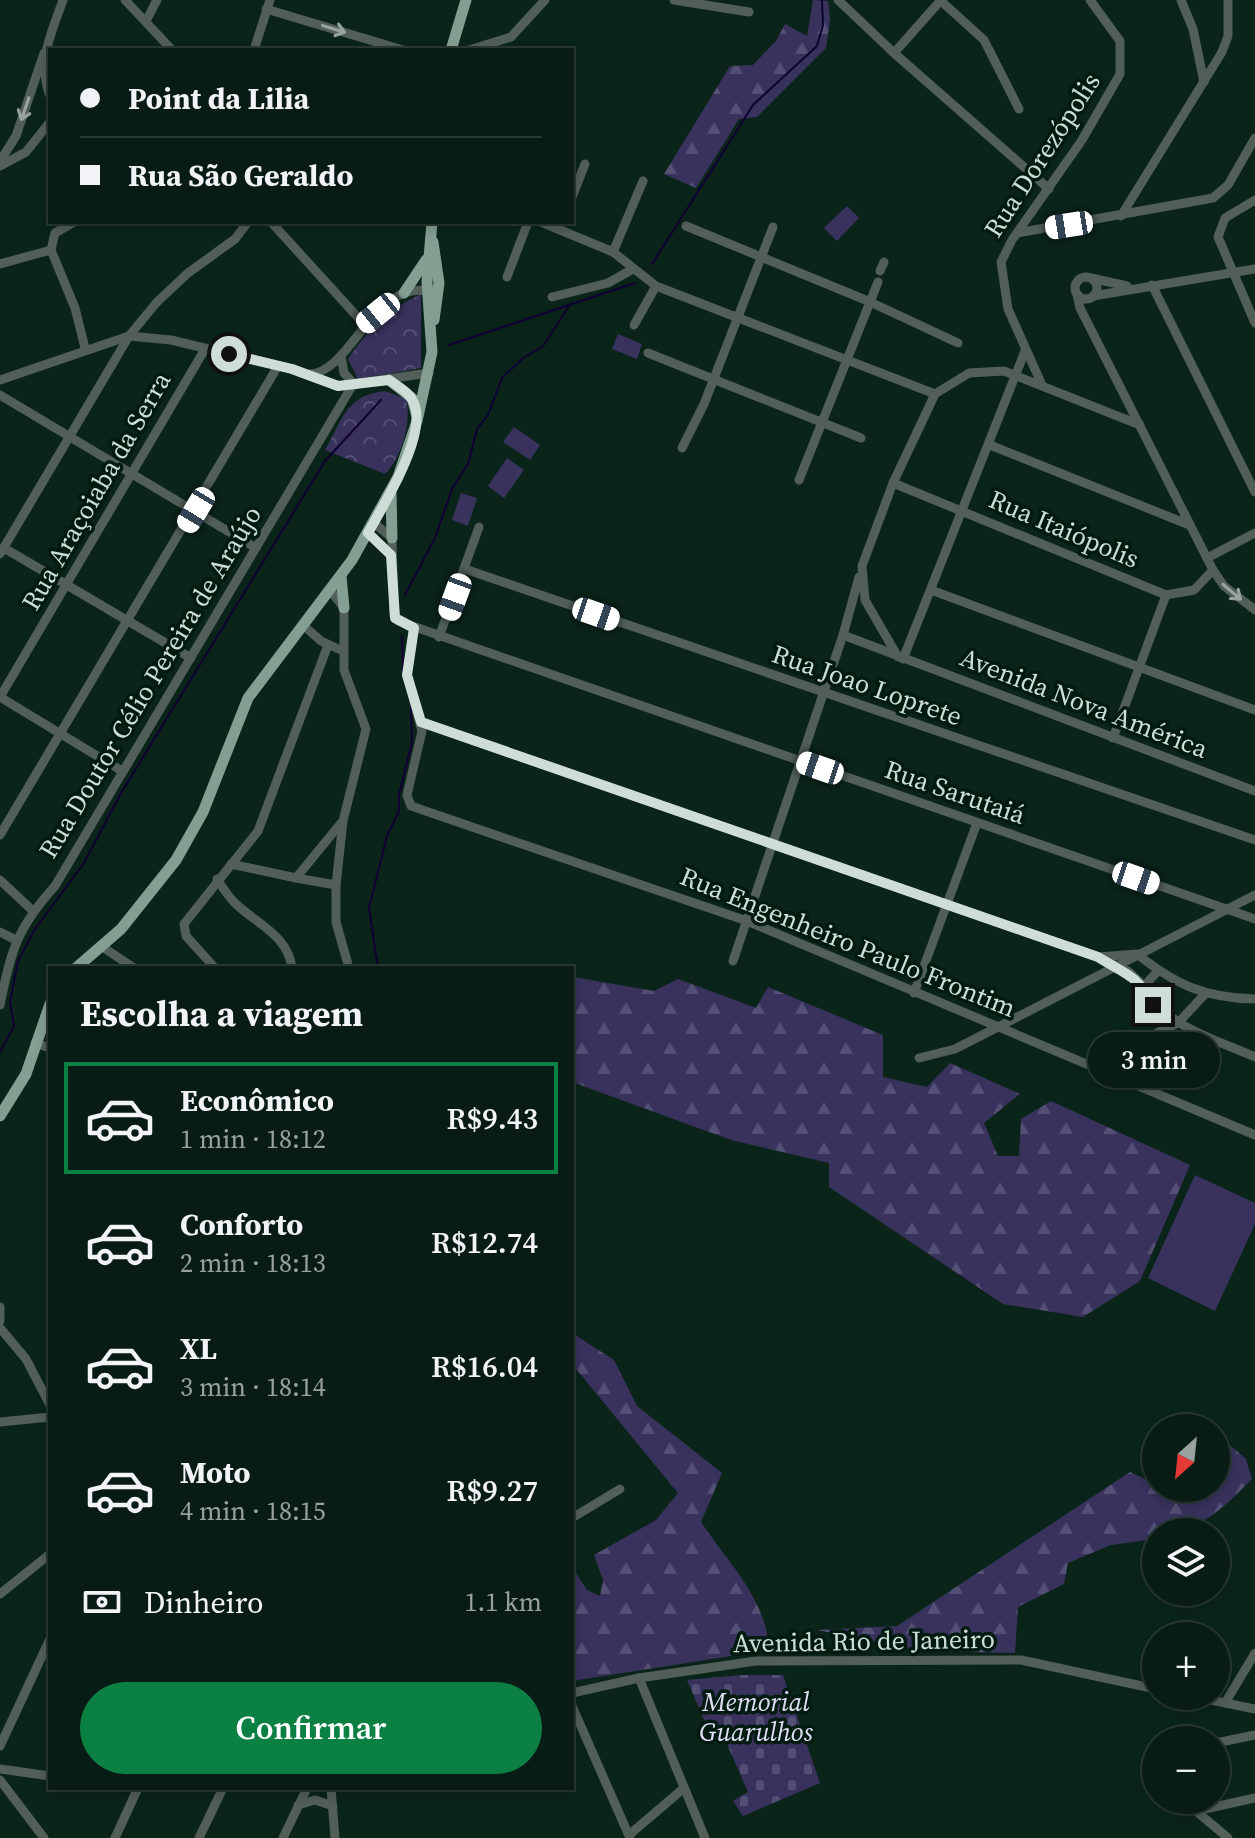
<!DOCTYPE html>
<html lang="pt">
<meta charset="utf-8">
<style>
:root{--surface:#081b14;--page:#11241d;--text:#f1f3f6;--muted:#98a1a0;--line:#293934;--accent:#0b8043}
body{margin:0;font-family:"Source Serif 4",serif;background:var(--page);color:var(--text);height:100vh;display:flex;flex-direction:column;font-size:30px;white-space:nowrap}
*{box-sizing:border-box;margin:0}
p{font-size:26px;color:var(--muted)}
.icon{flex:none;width:44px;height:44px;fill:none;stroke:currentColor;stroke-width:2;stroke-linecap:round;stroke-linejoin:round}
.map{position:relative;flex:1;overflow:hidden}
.side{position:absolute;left:48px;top:966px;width:526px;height:824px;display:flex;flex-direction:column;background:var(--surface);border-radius:0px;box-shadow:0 4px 12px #0003,0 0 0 2px var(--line)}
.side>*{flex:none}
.guide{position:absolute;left:48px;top:48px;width:526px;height:176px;border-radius:0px;box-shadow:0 4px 12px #0003,0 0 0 2px var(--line);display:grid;align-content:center;height:176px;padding:0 32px;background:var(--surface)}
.needle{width:52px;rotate:207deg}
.fabs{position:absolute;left:1142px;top:1414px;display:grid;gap:16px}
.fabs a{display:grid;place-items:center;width:88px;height:88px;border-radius:50%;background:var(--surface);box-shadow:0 4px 12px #0003,0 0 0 2px var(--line);font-size:40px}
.end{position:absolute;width:36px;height:36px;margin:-18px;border:10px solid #ceded6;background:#111;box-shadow:0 0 0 4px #111}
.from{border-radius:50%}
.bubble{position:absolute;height:56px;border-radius:28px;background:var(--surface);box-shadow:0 4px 12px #0003,0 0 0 2px var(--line);font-size:26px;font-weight:600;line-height:56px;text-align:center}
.car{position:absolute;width:24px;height:48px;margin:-24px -12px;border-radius:10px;box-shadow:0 0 6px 2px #0007;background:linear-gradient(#fff 24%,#345 0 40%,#fff 0 76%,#345 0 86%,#fff 0)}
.guide b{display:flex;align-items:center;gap:28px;height:76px;font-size:30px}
.guide b+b{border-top:2px solid var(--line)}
.guide i{width:20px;height:20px;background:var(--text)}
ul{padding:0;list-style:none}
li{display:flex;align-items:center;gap:24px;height:112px;margin:0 16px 12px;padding:0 16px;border:4px solid transparent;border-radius:0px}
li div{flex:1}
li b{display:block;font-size:30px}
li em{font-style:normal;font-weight:600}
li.current{border-color:var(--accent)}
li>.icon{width:72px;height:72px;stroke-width:1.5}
h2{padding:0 32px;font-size:36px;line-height:96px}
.pay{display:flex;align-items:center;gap:20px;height:88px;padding:0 32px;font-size:30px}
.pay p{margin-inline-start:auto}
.primary-button{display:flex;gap:16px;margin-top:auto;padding:16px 32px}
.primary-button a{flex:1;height:92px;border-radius:48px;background:var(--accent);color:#fff;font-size:32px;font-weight:600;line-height:92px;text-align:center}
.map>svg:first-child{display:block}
.forest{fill:url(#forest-firs)}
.cemetery{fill:url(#cemetery-stones)}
.park{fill:url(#park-crowns)}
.garden{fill:#38325d}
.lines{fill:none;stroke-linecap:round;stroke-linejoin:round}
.stream{stroke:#100033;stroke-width:2}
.minor{stroke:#525e58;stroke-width:9}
.major{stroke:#859e92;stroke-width:11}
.oneway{stroke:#96a49d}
.route{stroke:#ceded6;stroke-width:10}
.labels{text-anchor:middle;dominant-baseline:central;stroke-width:7;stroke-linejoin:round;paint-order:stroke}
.street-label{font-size:26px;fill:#ceded6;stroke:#021b11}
.park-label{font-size:26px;font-style:italic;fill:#e1dff6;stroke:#021b11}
</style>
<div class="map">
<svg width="1255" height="1838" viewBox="0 0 1255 1838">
<defs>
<pattern id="forest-firs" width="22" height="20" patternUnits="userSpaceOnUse" patternTransform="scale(2)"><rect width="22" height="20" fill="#38325d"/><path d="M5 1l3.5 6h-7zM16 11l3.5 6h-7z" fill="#544f74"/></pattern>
<pattern id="cemetery-stones" width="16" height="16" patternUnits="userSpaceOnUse" patternTransform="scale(2)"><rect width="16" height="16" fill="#38325d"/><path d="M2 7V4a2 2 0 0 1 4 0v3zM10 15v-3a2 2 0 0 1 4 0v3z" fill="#544f74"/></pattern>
<pattern id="park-crowns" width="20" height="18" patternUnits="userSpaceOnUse" patternTransform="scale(2)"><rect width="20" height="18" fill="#38325d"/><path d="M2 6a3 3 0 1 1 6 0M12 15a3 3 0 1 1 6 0" fill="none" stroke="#544f74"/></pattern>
</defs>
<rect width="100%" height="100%" fill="#0a241a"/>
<g class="forest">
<path d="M 813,0 L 828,1 L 830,20 L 826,48 L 757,117 L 739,119 L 696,188 L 664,174 L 730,66 L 753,65 L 776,41 L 785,24 L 807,36 Z"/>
<path d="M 573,977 L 654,991 L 678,979 L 756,1008 L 768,987 L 883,1035 L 883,1077 L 927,1087 L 950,1063 L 1020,1094 L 984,1123 L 998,1156 L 1019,1156 L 1021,1119 L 1051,1101 L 1190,1165 L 1140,1281 L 1083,1317 L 1003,1304 L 829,1187 L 829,1163 L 731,1140 L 572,1082 Z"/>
<path d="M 572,1333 L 614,1360 L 637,1406 L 722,1473 L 701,1522 C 726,1560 768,1601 769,1650 L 572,1681 L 572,1567 L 587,1590 L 600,1596 L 603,1580 L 594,1555 L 656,1520 L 678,1493 L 572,1364 Z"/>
<path d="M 1231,1446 L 1246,1459 L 1252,1479 C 1222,1509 1201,1532 1156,1532 L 1156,1539 L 1111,1545 L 1068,1563 L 1064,1584 L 1018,1607 L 1015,1653 L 922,1651 L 817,1630 L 897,1626 L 1130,1472 L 1156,1484 L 1156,1488 L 1216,1488 L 1216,1455 Z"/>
</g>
<path class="cemetery" d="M 742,1675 L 783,1675 L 820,1783 L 743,1816 L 733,1801 L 748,1792 L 727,1744 L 714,1743 L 687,1680 Z"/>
<g class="park">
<path d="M 421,294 L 421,368 L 358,379 L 348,359 C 367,330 390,308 421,294 Z"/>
<path d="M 385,391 L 406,399 C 412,421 402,458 385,474 L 325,450 C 343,419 346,395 385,391 Z"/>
</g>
<g class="garden">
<path d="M 847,206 L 859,218 L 837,241 L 824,228 Z"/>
<path d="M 618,334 L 642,344 L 637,359 L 612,349 Z"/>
<path d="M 514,427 L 540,445 L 530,460 L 503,442 Z"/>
<path d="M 507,458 L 524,470 L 504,498 L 488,486 Z"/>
<path d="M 461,493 L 477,498 L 468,526 L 452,520 Z"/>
<path d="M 1195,1175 L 1255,1203 L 1255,1224 L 1215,1311 L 1148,1278 Z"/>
</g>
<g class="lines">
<g class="stream">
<path d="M 652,264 L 753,105 L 817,46 L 823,25 L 822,0"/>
<path d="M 449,345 L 635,283"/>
<path d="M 405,595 L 435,538 L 452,489 L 468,464 L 477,429 L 488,415 L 502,378 L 522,359 L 543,346 L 571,303"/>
<path d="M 402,636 L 403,672"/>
<path d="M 378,968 L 369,908 L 387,836 L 399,811 L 399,795 L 412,742 L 411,706"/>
<path d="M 0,1052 L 14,1026 L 10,1002 L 18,961 L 35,929 L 84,863 L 121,793 L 325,461 L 381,400"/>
</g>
<g class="minor">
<path d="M 125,0 L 172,50"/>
<path d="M 674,0 L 749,12"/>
<path d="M 838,0 L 894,53 L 1049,189"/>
<path d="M 1181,0 L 1193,29 L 1204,82"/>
<path d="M 941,1 L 984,40 L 1019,109"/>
<path d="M 266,9 L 403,50"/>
<path d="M 146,21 L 157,0"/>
<path d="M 254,50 L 270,0"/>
<path d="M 469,50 L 511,37 L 545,0"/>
<path d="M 894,53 L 941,0"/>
<path d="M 50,96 C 37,61 51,34 63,0"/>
<path d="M 0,161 L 16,136 L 44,53"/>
<path d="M 0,166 L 26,152 L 50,122"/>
<path d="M 572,197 L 585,164"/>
<path d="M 1255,200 L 1225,218 L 1218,237 L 1255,323"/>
<path d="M 1121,216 L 1222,52 L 1228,36 L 1228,0"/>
<path d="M 74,222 L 55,233 L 51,250 L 75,308 L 85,348"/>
<path d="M 271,222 L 364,324"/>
<path d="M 541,222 L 613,252 L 656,286 L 935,394"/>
<path d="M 686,226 L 868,301 L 958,343"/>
<path d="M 1017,233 L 1213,198 L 1228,185 L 1255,138"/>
<path d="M 613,252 L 643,181"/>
<path d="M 0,264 L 51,250"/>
<path d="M 880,271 L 884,262"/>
<path d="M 507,277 L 528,222"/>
<circle cx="1086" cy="288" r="11"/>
<path d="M 1091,278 L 1127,286"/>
<path d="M 1152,285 L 1255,492"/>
<path d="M 1077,294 L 1080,308 L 1213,570 L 1224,586 L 1255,610"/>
<path d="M 1093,296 L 1255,269"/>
<path d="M 552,297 L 608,283 L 633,269"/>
<path d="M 634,325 L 656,286"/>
<path d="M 648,353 L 861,438"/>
<path d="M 341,356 L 344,373 L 355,385"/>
<path d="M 310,374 C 352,372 374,276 433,292"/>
<path d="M 0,380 L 129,336 L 171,340 L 292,369 L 338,386 L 429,373"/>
<path d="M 1042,385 L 1008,309 L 1001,262 L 1012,240 L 1082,140 L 1120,74 L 1120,41 L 1090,0"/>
<path d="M 0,395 L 256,548"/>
<path d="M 990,445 L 1187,524"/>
<path d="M 682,448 L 704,404 L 773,227"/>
<path d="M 799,480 L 878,282"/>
<path d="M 893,483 L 1166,595 L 1194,590 L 1213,570"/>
<path d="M 374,523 L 392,538 L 394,614 L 398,621 L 1255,919"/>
<path d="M 368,533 L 391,555"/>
<path d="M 4,548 L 191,658"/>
<path d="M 0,554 L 129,336 L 157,302 L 188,273 L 235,239 L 248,222"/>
<path d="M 1207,558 L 1255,533"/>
<path d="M 465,569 L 1255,840"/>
<path d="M 330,590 L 344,608 L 344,670 L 366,729 L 343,821 L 336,885 L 336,922 L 349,968"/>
<path d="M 931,590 L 1255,710"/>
<path d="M 303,625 L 321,641 L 343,651"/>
<path d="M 414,628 L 407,675 L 422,731 L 407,795 L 411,806 L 747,921 L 1255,1135"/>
<path d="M 843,635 L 1255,791"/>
<path d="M 439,637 L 479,527"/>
<path d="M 898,657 L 865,600 L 862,566 L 893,483 L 935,394 L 969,373 L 1004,371 L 1140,425"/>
<path d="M 903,659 L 1025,351"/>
<path d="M 0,697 L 205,349"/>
<path d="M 0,697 L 122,771"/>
<path d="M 421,722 L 1098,957 L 1128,971 L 1144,986"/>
<path d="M 1113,738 L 1166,595"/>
<path d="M 0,835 L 278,366"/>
<path d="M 231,864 L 296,878 L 341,823"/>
<path d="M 296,878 L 336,885"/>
<path d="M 217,879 C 223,888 229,898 237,905 C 259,925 288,936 292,968"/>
<path d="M 0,880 L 32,910"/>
<path d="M 0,932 L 16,940"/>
<path d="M 101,946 L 134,968"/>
<path d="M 1098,957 L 1137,954 C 1176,985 1205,998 1255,999"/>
<path d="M 733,961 L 843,635 L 859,577"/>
<path d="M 215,968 L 186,936 L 184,924 L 258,831 L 328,645"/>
<path d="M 1157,972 L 1144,986 C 1165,1027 1215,1039 1255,1057"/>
<path d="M 914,993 L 977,823"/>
<path d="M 0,1005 C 11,950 17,928 55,886 L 352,386"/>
<path d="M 35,1043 L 50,1048"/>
<path d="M 919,1058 L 955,1049 L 1255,895"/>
<path d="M 1091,1064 L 1178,1023 L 1205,994"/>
<path d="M 0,1307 L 0,1321"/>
<path d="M 0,1328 L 26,1359 L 50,1405"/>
<path d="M 0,1422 L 50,1417"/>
<path d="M 572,1518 L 620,1489"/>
<path d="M 0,1594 L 50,1554"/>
<path d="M 639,1678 L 705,1838"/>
<path d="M 572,1693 L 639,1678 L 756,1661 L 1021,1660 L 1156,1689"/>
<path d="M 1192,1696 L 1255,1709"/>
<path d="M 1225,1703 L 1255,1653"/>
<path d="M 572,1706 L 630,1838"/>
<path d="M 1216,1743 L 1255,1735"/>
<path d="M 0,1746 L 50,1639"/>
<path d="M 0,1769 L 50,1776"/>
<path d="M 0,1780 L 44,1838"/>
<path d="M 331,1788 L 335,1838"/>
<path d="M 1193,1800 L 1196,1811 L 1228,1838"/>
<path d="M 298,1805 L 315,1800 L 333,1806"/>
<path d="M 1196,1811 L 1255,1798"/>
<path d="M 629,1835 L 684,1788"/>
<path d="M 115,1838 L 138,1788"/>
<path d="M 199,1838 L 223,1788"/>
<path d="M 283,1838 L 307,1788"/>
</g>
<g class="major">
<path d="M 451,50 L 466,0"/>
<path d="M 433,242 L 439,283 L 434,320"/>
<path d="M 404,293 L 426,260"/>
<path d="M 389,380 L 412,398 L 417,416"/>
<path d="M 391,492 L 392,538"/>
<path d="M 341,576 L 344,608"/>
<path d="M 76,968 L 121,929 L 176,860 L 203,812 L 248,698 L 352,560 L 398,477 L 417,421 L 432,352 L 427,282 L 432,222"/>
<path d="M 0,1116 L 26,1074 L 50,1004"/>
</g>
</g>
<defs><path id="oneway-shaft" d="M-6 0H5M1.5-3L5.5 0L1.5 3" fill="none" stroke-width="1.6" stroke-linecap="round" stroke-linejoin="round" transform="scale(2)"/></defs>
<g class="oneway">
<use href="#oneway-shaft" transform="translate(334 29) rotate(17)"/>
<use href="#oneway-shaft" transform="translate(25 109) rotate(109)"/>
<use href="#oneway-shaft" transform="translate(1232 592) rotate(40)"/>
</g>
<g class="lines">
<path class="route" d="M 229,354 L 292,369 L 338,386 L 389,380 C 399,387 411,393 415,406 C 425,439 384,504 368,533 L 391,555 L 395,618 L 414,628 L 407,675 L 421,722 L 1098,957 C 1125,974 1138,975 1153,1005"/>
</g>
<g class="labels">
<g class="street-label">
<text transform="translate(1042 155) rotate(-57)">Rua Dorezópolis</text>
<text transform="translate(96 491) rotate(-60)">Rua Araçoiaba da Serra</text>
<text transform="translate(1064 529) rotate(23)">Rua Itaiópolis</text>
<text transform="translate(150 682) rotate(-59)">Rua Doutor Célio Pereira de Araújo</text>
<text transform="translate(867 685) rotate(19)">Rua Joao Loprete</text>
<text transform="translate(1084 703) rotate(21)">Avenida Nova América</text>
<text transform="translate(955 792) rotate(19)">Rua Sarutaiá</text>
<text transform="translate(848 942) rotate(22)">Rua Engenheiro Paulo Frontim</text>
<text transform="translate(864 1641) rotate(-1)">Avenida Rio de Janeiro</text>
</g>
<g class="park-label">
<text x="756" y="1702">Memorial<tspan x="756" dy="30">Guarulhos</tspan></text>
</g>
</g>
</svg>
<div class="fabs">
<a><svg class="needle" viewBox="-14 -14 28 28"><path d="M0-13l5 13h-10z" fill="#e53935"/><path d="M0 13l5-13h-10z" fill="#98a1a0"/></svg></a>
<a><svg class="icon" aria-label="layers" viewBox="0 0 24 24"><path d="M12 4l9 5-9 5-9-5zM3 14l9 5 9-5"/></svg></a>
<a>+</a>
<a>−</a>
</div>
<i class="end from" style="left:229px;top:354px"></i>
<i class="end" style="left:1153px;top:1005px"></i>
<div class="bubble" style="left:1088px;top:1032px;width:132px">3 min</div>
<i class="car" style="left:1069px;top:225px;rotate:261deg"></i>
<i class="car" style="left:378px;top:313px;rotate:231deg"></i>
<i class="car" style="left:196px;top:510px;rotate:211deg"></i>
<i class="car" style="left:455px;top:597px;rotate:200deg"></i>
<i class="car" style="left:596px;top:614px;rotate:109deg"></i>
<i class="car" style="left:820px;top:768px;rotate:289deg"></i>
<i class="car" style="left:1136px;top:878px;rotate:109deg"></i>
<div class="guide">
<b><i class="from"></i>Point da Lilia</b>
<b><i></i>Rua São Geraldo</b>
</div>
<section class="side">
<h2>Escolha a viagem</h2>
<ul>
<li class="current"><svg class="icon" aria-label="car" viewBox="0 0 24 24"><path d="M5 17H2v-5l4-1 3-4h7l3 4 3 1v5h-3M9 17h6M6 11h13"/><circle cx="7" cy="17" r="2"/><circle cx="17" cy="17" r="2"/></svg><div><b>Econômico</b><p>1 min · 18:12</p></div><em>R$9.43</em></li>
<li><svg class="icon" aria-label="car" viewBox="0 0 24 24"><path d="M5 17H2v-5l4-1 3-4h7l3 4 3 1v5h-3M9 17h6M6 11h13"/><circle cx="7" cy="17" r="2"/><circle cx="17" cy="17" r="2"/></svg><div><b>Conforto</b><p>2 min · 18:13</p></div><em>R$12.74</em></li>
<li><svg class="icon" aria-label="car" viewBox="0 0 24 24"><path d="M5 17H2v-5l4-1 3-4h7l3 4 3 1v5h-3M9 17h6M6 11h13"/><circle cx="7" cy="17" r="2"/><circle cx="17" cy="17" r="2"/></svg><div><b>XL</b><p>3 min · 18:14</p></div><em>R$16.04</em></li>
<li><svg class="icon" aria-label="car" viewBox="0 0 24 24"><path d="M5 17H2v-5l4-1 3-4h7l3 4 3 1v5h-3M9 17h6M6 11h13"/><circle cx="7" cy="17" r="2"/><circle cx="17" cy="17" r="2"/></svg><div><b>Moto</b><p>4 min · 18:15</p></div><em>R$9.27</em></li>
</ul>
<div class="pay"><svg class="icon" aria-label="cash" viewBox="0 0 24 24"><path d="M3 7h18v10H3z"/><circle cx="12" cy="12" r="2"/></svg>Dinheiro<p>1.1 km</p></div>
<div class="primary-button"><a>Confirmar</a></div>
</section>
</div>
